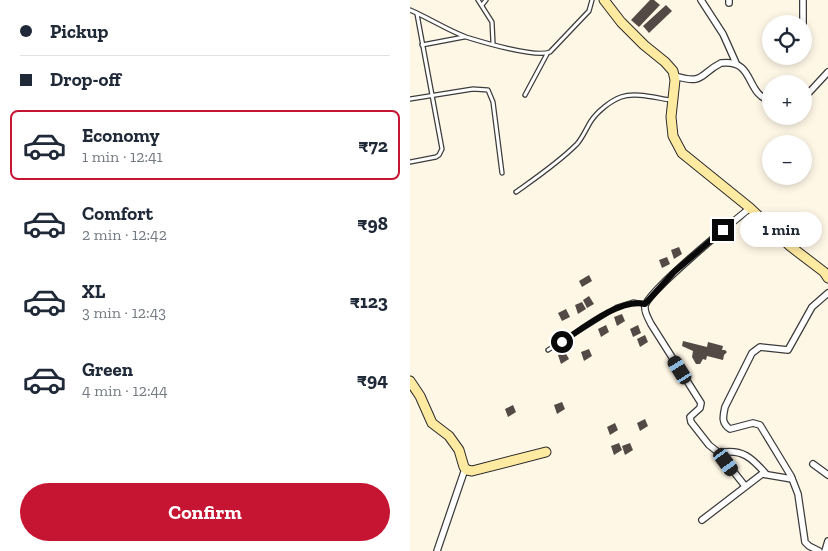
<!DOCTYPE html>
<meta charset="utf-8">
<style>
:root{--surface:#fff;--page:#f2f2f3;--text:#1f2937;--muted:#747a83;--line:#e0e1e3;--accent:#c61532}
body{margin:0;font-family:"Zilla Slab",serif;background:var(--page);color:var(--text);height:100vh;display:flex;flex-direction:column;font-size:19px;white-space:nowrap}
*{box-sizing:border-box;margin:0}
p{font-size:16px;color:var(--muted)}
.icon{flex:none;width:28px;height:28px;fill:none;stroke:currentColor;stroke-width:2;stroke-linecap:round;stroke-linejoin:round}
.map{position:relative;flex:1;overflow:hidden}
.details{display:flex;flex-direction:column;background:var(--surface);width:410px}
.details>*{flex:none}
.guide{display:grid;align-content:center;height:110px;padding:0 20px;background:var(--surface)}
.buttons{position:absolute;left:352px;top:15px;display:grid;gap:10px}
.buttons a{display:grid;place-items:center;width:50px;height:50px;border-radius:50%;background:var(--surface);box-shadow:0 2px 8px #0003;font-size:25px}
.end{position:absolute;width:22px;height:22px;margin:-11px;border:6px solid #090909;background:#fff;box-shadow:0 0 0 2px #fff}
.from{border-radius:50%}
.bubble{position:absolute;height:35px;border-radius:18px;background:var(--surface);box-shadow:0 2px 8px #0003;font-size:16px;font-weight:700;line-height:35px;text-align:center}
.car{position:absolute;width:15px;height:30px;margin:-15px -8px;border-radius:6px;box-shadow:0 0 4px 1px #0007;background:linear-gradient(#222 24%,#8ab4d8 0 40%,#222 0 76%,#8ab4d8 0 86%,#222 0)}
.guide b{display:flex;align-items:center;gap:18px;height:48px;font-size:19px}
.guide b+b{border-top:1px solid var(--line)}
.guide i{width:12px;height:12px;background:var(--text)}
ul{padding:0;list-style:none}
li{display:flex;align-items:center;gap:15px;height:70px;margin:0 10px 8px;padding:0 10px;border:2px solid transparent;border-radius:8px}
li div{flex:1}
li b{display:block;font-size:19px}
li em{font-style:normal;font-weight:700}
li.on{border-color:var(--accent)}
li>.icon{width:45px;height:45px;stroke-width:1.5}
.primary-button{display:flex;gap:10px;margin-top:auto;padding:10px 20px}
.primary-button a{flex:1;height:58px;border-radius:30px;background:var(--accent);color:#fff;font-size:20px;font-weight:700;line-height:58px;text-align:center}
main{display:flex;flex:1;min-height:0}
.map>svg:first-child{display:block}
.building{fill:#534945}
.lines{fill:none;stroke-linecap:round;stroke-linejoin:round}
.lane-casing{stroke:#3c3c3c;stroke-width:5.5}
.street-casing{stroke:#3c3c3c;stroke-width:8}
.secondary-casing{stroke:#2b2b2b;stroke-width:11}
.lane{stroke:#fff;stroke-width:3}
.street{stroke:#fff;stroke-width:5.5}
.secondary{stroke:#ffeaa1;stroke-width:9}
.route{stroke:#090909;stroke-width:6}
</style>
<main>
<section class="details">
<div class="guide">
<b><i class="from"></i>Pickup</b>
<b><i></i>Drop-off</b>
</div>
<ul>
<li class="on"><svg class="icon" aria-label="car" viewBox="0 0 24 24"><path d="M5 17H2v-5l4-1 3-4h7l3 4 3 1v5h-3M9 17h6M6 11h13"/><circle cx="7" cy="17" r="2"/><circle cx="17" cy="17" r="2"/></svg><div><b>Economy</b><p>1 min · 12:41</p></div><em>₹72</em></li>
<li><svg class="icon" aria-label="car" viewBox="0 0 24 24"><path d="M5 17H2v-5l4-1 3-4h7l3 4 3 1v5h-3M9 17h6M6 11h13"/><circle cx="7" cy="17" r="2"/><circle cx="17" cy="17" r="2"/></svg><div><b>Comfort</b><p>2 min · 12:42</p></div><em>₹98</em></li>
<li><svg class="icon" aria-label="car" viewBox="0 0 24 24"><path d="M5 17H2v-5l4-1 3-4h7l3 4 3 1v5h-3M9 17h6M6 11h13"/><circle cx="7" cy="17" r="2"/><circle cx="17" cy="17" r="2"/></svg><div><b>XL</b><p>3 min · 12:43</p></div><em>₹123</em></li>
<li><svg class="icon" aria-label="car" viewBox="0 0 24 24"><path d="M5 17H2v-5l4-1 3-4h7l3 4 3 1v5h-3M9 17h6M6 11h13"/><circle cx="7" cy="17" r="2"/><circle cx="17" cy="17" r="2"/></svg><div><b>Green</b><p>4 min · 12:44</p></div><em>₹94</em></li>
</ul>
<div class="primary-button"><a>Confirm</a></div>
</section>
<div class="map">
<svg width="418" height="551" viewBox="0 0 418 551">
<rect width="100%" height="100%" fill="#fff7e6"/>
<g class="building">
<path d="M 240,0 L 244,0 L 250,5 L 229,27 L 221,20 Z"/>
<path d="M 256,5 L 262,11 L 239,33 L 233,26 Z"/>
<path d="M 269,247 L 272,254 L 264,259 L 261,250 Z"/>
<path d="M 257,257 L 260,264 L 252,268 L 249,260 Z"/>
<path d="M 179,275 L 182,281 L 172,287 L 169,281 Z"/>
<path d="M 179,296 L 184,304 L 177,308 L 173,300 Z"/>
<path d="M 172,302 L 176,309 L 168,314 L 165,305 Z"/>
<path d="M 156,309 L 160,317 L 152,321 L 148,313 Z"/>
<path d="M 212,314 L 215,321 L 207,326 L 204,317 Z"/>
<path d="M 196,325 L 199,332 L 191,337 L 188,329 Z"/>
<path d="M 228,325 L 231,333 L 223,337 L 220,329 Z"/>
<path d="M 235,335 L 238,342 L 230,347 L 227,339 Z"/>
<path d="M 273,341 L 297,347 L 298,342 L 313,346 L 312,350 L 315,350 L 317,352 L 314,355 L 313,360 L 297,356 L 296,360 L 293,359 L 290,364 L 286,364 L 282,357 L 283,351 L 272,346 Z"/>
<path d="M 179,349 L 182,356 L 174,361 L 171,352 Z"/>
<path d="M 155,352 L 159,359 L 151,364 L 148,355 Z"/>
<path d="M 152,402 L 155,409 L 147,414 L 144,405 Z"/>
<path d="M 103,405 L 106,412 L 98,417 L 95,409 Z"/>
<path d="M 235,419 L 238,426 L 230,431 L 227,423 Z"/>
<path d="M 205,423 L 208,430 L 200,435 L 197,427 Z"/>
<path d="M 209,443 L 212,450 L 204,455 L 201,446 Z"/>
<path d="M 220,443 L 223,450 L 215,455 L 212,446 Z"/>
</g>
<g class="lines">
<g class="lane-casing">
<g id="lane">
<path d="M 68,0 L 82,22 L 83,43"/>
<path d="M 72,5 L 76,0"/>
<path d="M 0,10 C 19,18 37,30 56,37 C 72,42 126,58 140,52 L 179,11 L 182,0"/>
<path d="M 12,45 L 54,37"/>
<path d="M 115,95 L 137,54"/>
<path d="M 0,99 L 63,89 L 78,90 L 83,102 L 92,173"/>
<path d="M 0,162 L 26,157 L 29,155 L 32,149 L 7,14"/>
<path d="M 106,192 C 127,177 148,163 167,144 C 173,137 176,129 181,121 C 187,112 200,101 211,97 C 225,92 246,98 261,100"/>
<path d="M 138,350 L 207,307 L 223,302 L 235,304"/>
</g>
</g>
<g class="street-casing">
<g id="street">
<path d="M 291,0 L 313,34 L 326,63"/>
<path d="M 319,0 L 319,3"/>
<path d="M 393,24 L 393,0"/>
<path d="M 265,76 C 295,85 289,74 311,63 C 346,59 334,94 361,101"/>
<path d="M 394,98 L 418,72"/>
<path d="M 309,453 C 332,448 342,458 356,474"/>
<path d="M 403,464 L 418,475"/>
<path d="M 335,486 L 309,453 L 299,445 L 281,422 L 280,417 L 290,408 L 291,403 L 241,324 C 238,318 234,312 235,306 C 237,292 324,221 340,208"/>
<path d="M 292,520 L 352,474 L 382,479"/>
<path d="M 27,551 L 55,469"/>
<path d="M 409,551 L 399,546 L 395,542 L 388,494 L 381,476 L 350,425 L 343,423 L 320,429 C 311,423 313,416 315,407 L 342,353 L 350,347 L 378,350 L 402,307 L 418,293"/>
<path d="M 415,551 L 418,541"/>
</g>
</g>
<g class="secondary-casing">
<g id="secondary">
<path d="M 194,0 L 211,22 L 234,45 L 255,62 L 263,71 L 265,80 L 261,117 L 263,136 L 272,153 L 340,208 L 380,246 L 414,272 L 418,278"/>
<path d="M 0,381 L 10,396 L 22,423 L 39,436 L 49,450 L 54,467 L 57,470 L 62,471 L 136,452"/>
</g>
</g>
<use href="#lane" class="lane"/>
<use href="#street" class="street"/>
<use href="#secondary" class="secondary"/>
</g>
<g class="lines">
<path class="route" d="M 152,342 C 173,328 210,298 235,304 L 264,272 L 313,230"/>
</g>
</svg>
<div class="buttons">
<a><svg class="icon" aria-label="locate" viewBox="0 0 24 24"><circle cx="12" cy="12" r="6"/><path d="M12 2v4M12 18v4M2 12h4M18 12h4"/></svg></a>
<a>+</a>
<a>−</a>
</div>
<i class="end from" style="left:152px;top:342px"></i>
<i class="end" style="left:313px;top:230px"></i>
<div class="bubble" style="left:330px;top:212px;width:82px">1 min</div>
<i class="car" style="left:270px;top:370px;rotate:328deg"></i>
<i class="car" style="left:316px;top:462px;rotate:144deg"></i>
</div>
</main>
